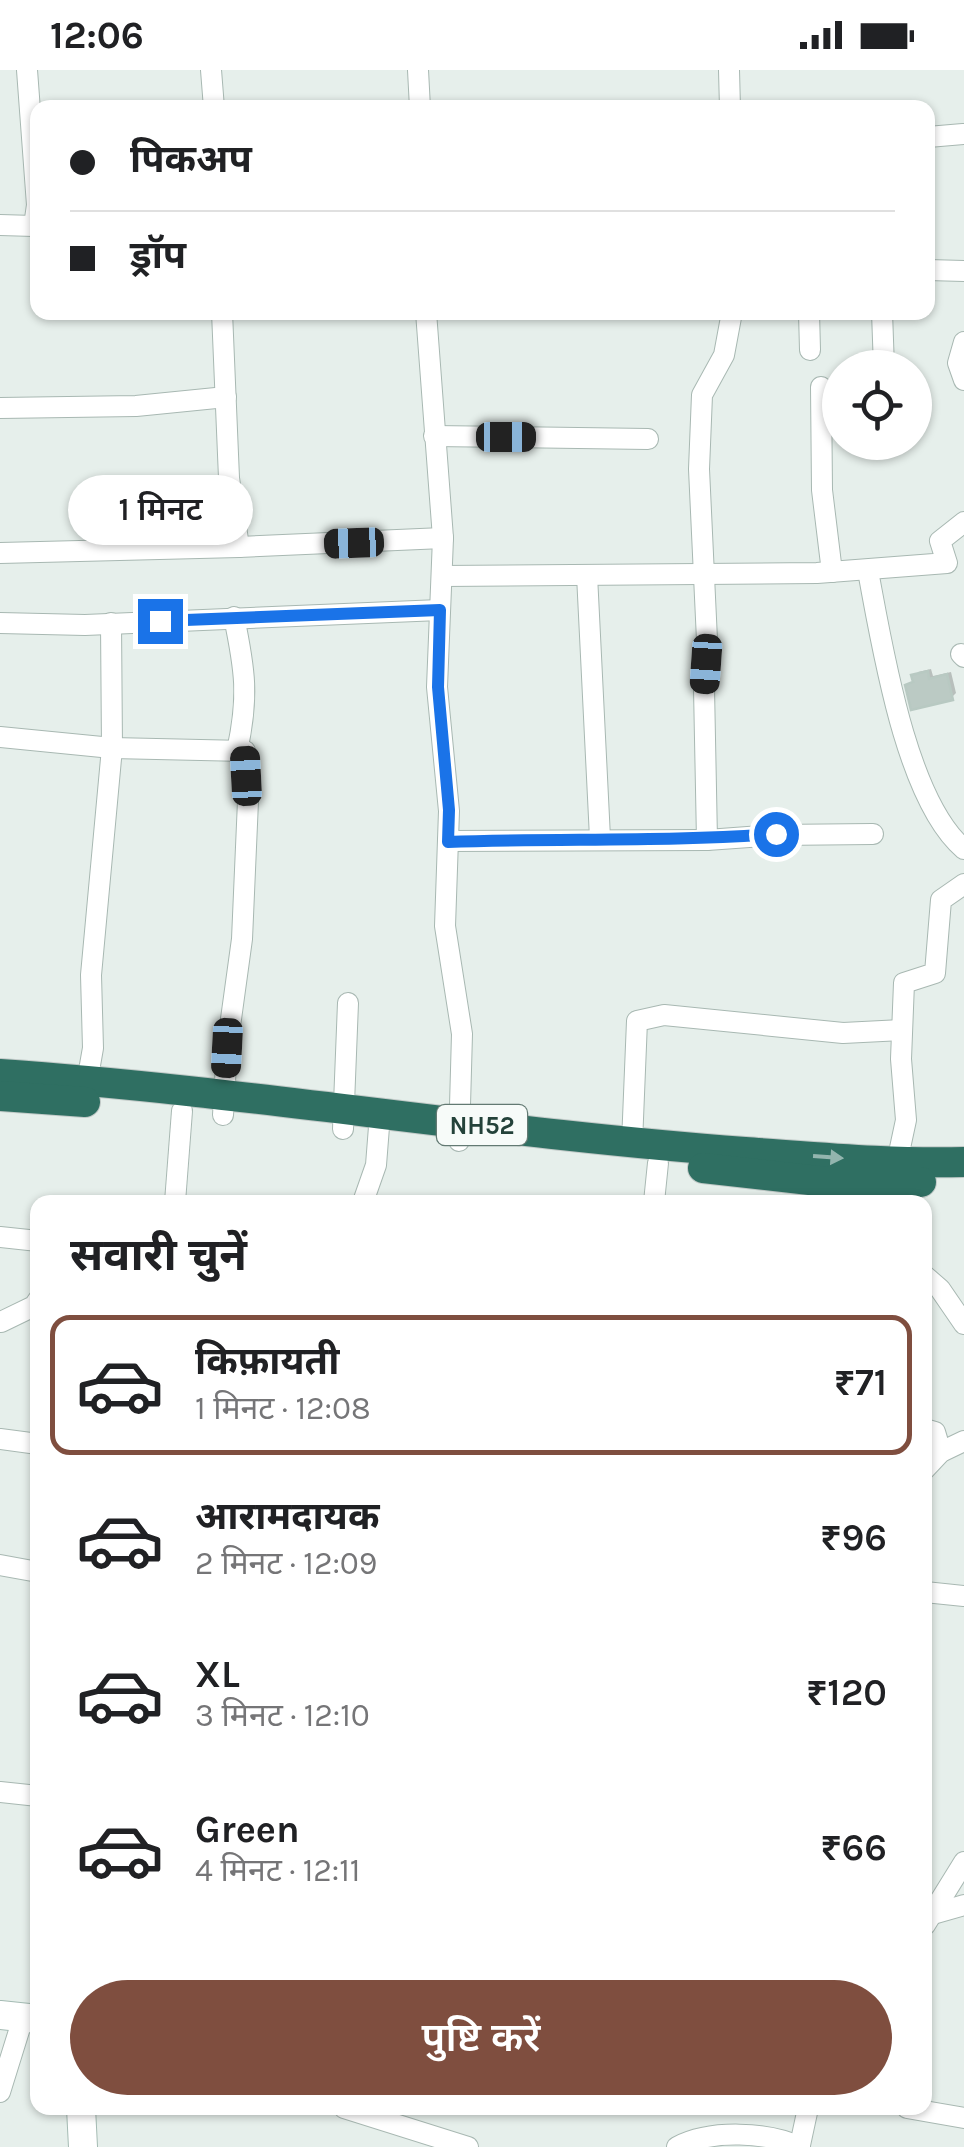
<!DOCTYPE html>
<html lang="hi">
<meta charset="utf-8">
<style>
:root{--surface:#fff;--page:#f2f2f2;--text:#202124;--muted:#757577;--line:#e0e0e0;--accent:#7f4e3f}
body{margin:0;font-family:Karla,"Noto Sans Devanagari",sans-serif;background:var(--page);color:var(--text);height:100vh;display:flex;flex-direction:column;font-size:38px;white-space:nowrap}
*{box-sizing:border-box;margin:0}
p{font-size:32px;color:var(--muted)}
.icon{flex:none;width:55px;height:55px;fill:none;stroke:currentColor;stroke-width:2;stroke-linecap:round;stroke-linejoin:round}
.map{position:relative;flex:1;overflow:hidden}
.drawer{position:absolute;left:30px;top:1125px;width:902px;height:920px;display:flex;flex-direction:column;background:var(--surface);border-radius:20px;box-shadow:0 2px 8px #0004}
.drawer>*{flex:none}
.top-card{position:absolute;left:30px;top:30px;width:905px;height:220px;border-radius:20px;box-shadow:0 2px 8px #0004;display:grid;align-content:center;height:220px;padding:0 40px;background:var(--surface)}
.buttons{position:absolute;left:822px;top:280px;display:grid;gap:20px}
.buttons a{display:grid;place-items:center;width:110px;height:110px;border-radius:50%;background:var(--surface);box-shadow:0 2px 8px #0004;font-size:50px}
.end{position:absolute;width:45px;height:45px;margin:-22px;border:12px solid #1a73e8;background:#fff;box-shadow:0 0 0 5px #fff}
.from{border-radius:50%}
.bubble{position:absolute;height:70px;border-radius:35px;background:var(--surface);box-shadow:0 2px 8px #0004;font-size:32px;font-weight:600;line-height:70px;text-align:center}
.car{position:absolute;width:30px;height:60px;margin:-30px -15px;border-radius:12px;box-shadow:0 0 8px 2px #0007;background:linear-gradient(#222 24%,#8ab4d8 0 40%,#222 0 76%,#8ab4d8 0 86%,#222 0)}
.top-card b{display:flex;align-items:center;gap:35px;height:95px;font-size:38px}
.top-card b+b{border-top:2px solid var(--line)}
.top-card i{width:25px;height:25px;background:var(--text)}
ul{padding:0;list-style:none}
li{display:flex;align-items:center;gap:30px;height:140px;margin:0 20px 15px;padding:0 20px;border:5px solid transparent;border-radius:20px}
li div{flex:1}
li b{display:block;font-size:38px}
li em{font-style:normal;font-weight:600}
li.current{border-color:var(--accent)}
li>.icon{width:90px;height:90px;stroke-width:1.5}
h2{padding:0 40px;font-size:45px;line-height:120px}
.button{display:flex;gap:20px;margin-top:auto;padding:20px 40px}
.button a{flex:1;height:115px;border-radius:60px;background:var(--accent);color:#fff;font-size:40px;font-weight:600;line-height:115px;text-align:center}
.status{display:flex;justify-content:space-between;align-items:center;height:70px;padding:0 50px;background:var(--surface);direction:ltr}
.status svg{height:28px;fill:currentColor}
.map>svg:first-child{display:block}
.shadow{fill:#0003}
.building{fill:#bbcac4;stroke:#b8c9c2;stroke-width:2.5}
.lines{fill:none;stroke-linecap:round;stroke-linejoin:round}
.street-casing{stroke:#a8b8b2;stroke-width:22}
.secondary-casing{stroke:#a4bbb3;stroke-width:30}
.highway-casing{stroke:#c2cac8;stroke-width:32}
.street{stroke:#fff;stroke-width:20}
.secondary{stroke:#fff;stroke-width:28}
.highway{stroke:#2f6f62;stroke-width:30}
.oneway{fill:#93b5ae}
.route{stroke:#1a73e8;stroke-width:12}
.labels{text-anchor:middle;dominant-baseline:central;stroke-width:8;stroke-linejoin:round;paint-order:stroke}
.shield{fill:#f7fbf9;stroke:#637a73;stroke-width:2.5}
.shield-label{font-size:25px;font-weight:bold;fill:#24423a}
</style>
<div class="status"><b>12:06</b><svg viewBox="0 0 49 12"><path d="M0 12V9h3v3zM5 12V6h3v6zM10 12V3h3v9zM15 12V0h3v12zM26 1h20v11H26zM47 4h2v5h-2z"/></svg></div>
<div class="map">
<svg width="964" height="2077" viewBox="0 0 964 2077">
<rect width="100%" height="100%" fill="#e6efeb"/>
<path class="shadow" d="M 931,599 L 933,606 L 951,602 L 956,623 L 952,627 L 908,615 L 915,610 L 918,602 Z"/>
<path class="building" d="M 928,601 L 929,609 L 947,604 L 953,630 L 911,640 L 905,615 L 913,612 L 911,605 Z"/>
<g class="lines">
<g class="street-casing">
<g id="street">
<path d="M 27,0 L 37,135 L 34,156 L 38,156"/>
<path d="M 211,0 L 214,38"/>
<path d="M 418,0 L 420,38"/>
<path d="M 729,0 L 730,38"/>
<path d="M 928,67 L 963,64"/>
<path d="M 0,155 L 34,156"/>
<path d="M 928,200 L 964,201"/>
<path d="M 222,242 L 229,408 L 239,477"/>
<path d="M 426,242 L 443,468 L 437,617 L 449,741 L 445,856 L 462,964 L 459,1071"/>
<path d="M 732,242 L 724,285 L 702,325 L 699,399 L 707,570 L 704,618 L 707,770 L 776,765 L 873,764"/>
<path d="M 809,242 L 810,280"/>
<path d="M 882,242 L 884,298"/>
<path d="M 964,272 L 958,293 L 964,310"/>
<path d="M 821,317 L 822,420 L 832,502"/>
<path d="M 0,338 L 136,336 L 226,327"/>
<path d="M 434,366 L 648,369"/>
<path d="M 0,483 L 239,477 L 443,468"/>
<path d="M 868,501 C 882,575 906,730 964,779"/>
<path d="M 587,505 L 600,768"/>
<path d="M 442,506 L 817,503 L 947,493 L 940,471 L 964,452"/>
<path d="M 234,547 C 245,600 249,627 237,681"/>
<path d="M 0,553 L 85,555 L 440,540"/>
<path d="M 961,584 L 964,587"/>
<path d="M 0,667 L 112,678 L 245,681 L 248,731 L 242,869 L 227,978 L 223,1045"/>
<path d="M 448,771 L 707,770"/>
<path d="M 87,1012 L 93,978 L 91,905 L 112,678 L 111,553"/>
<path d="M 343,1059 L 348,933"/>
<path d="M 632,1073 L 637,951 L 664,945 L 843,963 L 902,960"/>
<path d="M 897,1092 L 906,1050 L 901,989 L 904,913 L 935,903 L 941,830 L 964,814"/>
<path d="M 175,1132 L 182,1041"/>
<path d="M 363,1132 L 376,1095 L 380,1044"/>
<path d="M 654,1132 L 658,1093"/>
<path d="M 911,1132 L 914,1107"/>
<path d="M 0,1167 L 38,1171"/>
<path d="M 925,1206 L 940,1219 L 964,1254"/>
<path d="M 1,1252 L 34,1236 L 38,1230"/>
<path d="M 925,1359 L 935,1362 L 941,1382"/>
<path d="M 0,1369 L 38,1374"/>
<path d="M 925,1399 L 941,1382 L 964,1371"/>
<path d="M 0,1495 L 38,1502"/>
<path d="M 925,1522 L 964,1526"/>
<path d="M 0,1722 L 38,1726"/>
<path d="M 933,1844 L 964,1835"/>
<path d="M 925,1855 L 964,1792"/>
<path d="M 0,2022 L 23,1948"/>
<path d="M 344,2038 L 468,2077"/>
<path d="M 907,2038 L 964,2048"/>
<path d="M 800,2075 L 808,2038"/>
<path d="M 677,2077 C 711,2059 768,2062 800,2077"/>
</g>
</g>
<g class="secondary-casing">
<g id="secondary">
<path d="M 0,1945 L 38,1949"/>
<path d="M 81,2038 L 83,2077"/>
</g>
</g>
<g class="highway-casing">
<g id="highway">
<path d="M 0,1004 C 249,1021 496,1064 745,1082 C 818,1087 891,1094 964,1092"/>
<path d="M 0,1026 L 85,1032"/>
<path d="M 703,1098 L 827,1112 L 921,1112"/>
</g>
</g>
<use href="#street" class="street"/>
<use href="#secondary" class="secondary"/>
<use href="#highway" class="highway"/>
</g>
<defs><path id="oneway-solid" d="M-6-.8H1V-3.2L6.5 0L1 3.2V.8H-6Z" transform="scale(2.5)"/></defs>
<use class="oneway" href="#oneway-solid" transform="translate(828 1087) rotate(4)"/>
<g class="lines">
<path class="route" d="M 160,551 L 440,540 L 438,617 L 449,740 L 448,772 C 558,768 667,772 776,764"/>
</g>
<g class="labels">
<rect class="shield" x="437" y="1035" width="90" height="40" rx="8"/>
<g class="shield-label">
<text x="482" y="1055">NH52</text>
</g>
</g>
</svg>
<div class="buttons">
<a><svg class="icon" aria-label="locate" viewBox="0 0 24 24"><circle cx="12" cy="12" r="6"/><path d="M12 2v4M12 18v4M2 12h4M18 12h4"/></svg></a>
</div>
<i class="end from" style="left:776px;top:764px"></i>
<i class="end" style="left:160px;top:551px"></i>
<div class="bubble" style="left:68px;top:405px;width:185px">1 मिनट</div>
<i class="car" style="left:506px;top:367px;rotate:90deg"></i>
<i class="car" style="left:354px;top:473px;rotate:268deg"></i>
<i class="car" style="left:706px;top:594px;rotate:184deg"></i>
<i class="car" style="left:246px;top:706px;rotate:357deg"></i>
<i class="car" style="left:227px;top:978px;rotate:183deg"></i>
<div class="top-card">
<b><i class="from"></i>पिकअप</b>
<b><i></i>ड्रॉप</b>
</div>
<section class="drawer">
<h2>सवारी चुनें</h2>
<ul>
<li class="current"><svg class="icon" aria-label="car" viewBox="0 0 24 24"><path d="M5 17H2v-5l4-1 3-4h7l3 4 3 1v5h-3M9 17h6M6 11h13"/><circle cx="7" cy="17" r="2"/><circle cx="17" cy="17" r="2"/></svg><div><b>किफ़ायती</b><p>1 मिनट · 12:08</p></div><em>₹71</em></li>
<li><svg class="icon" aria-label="car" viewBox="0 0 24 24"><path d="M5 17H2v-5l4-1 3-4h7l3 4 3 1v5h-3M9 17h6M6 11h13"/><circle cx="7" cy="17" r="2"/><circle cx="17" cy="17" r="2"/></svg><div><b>आरामदायक</b><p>2 मिनट · 12:09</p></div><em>₹96</em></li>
<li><svg class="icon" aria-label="car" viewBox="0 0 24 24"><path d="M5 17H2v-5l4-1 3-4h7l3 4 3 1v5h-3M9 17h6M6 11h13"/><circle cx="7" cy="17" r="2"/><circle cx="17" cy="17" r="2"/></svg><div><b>XL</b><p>3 मिनट · 12:10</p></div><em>₹120</em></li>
<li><svg class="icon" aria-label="car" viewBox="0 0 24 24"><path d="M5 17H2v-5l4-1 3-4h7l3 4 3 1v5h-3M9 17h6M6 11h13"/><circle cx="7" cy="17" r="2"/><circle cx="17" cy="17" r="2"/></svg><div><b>Green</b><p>4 मिनट · 12:11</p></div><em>₹66</em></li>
</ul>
<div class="button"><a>पुष्टि करें</a></div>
</section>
</div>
